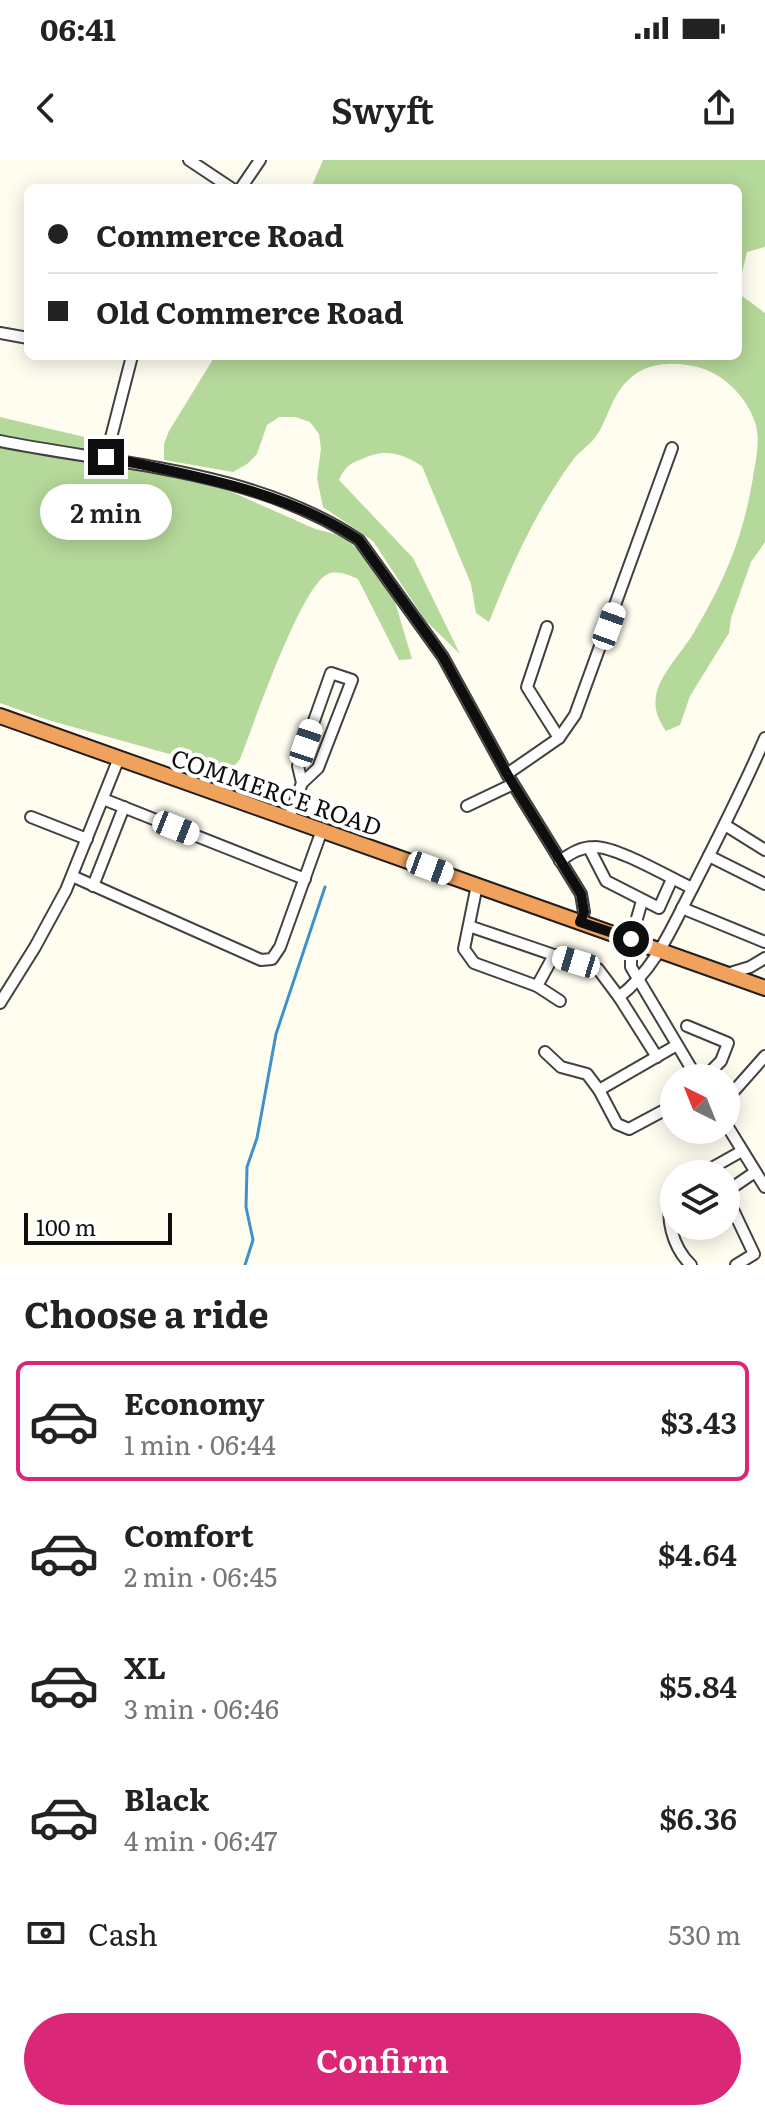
<!DOCTYPE html>
<meta charset="utf-8">
<style>
:root{--surface:#fff;--page:#f2f2f2;--text:#222;--muted:#767676;--line:#e0e0e0;--accent:#db2777}
body{margin:0;font-family:Literata,serif;background:var(--page);color:var(--text);height:100vh;display:flex;flex-direction:column;font-size:30px;white-space:nowrap}
*{box-sizing:border-box;margin:0}
p{font-size:26px;color:var(--muted)}
.icon{flex:none;width:44px;height:44px;fill:none;stroke:currentColor;stroke-width:2;stroke-linecap:round;stroke-linejoin:round}
.map{position:relative;height:1105px;overflow:hidden}
.side{display:flex;flex-direction:column;background:var(--surface);flex:1}
.side>*{flex:none}
.hud{position:absolute;left:24px;top:24px;width:718px;height:176px;border-radius:12px;box-shadow:0 4px 20px #0003;display:grid;align-content:center;height:176px;padding:0 24px;background:var(--surface)}
.needle{width:52px;rotate:317deg}
.fabs{position:absolute;left:660px;top:904px;display:grid;gap:16px}
.fabs a{display:grid;place-items:center;width:80px;height:80px;border-radius:50%;background:var(--surface);box-shadow:0 4px 20px #0003;font-size:40px}
.scale{position:absolute;left:24px;bottom:20px;width:148px;box-sizing:border-box;padding-left:8px;border:4px solid #0e0e0e;border-top:0;font-size:22px;line-height:28px;white-space:nowrap;color:#0e0e0e;-webkit-text-stroke:6px #fff;paint-order:stroke}
.end{position:absolute;width:36px;height:36px;margin:-18px;border:10px solid #0e0e0e;background:#fff;box-shadow:0 0 0 4px #fff}
.from{border-radius:50%}
.bubble{position:absolute;height:56px;border-radius:28px;background:var(--surface);box-shadow:0 4px 20px #0003;font-size:26px;font-weight:600;line-height:56px;text-align:center}
.car{position:absolute;width:24px;height:48px;margin:-24px -12px;border-radius:10px;box-shadow:0 0 6px 2px #0007;background:linear-gradient(#fff 24%,#345 0 40%,#fff 0 76%,#345 0 86%,#fff 0)}
.hud b{display:flex;align-items:center;gap:28px;height:76px;font-size:30px}
.hud b+b{border-top:2px solid var(--line)}
.hud i{width:20px;height:20px;background:var(--text)}
ul{padding:0;list-style:none}
li{display:flex;align-items:center;gap:24px;height:120px;margin:0 16px 12px;padding:0 8px;border:4px solid transparent;border-radius:12px}
li div{flex:1}
li b{display:block;font-size:30px}
li em{font-style:normal;font-weight:600}
li.on{border-color:var(--accent)}
li>.icon{width:72px;height:72px;stroke-width:1.5}
h2{padding:0 24px;font-size:36px;line-height:96px}
.pay{display:flex;align-items:center;gap:20px;height:88px;padding:0 24px;font-size:30px}
.pay p{margin-inline-start:auto}
.action{display:flex;gap:16px;margin-top:auto;padding:16px 24px}
.action a{flex:1;height:92px;border-radius:48px;background:var(--accent);color:#fff;font-size:32px;font-weight:600;line-height:92px;text-align:center}
.status{display:flex;justify-content:space-between;align-items:center;height:56px;padding:0 40px;background:var(--surface);direction:ltr}
.status svg{height:22px;fill:currentColor}
header{display:flex;justify-content:space-between;align-items:center;height:104px;padding:0 24px;background:var(--surface);font-size:36px;font-weight:600}
.map>svg:first-child{display:block}
.forest{fill:#b5d99a}
.lines{fill:none;stroke-linecap:round;stroke-linejoin:round}
.stream{stroke:#3f91ca;stroke-width:3}
.minor-casing{stroke:#414141;stroke-width:14}
.highway-casing{stroke:#1f1f1f;stroke-width:18}
.minor{stroke:#fff;stroke-width:10}
.highway{stroke:#f0a25c;stroke-width:14}
.route{stroke:#0e0e0e;stroke-width:10}
.labels{text-anchor:middle;dominant-baseline:central;stroke-width:8;stroke-linejoin:round;paint-order:stroke}
.street-label{font-size:24px;fill:#0e0e0e;stroke:#fff}
</style>
<div class="status"><b>06:41</b><svg viewBox="0 0 49 12"><path d="M0 12V9h3v3zM5 12V6h3v6zM10 12V3h3v9zM15 12V0h3v12zM26 1h20v11H26zM47 4h2v5h-2z"/></svg></div>
<header><svg class="icon" aria-label="back" viewBox="0 0 24 24"><path d="M15 5l-7 7 7 7"/></svg>Swyft<svg class="icon" aria-label="share" viewBox="0 0 24 24"><path d="M12 15V3M7 8l5-5 5 5M5 13v7h14v-7"/></svg></header>
<div class="map">
<svg width="765" height="1105" viewBox="0 0 765 1105">
<rect width="100%" height="100%" fill="#fffcf0"/>
<g class="forest">
<path d="M 323,0 L 765,0 L 765,87 L 747,92 L 740,121 L 742,136 L 765,153 L 765,382 L 751,402 L 731,458 L 729,473 L 690,536 L 680,565 L 666,571 C 657,558 653,547 657,531 C 663,511 682,492 693,474 C 726,418 744,376 754,311 C 757,293 761,274 753,257 C 744,235 724,215 701,208 C 682,202 654,201 637,213 C 610,231 610,259 594,279 C 588,286 579,292 573,300 C 536,350 512,404 489,462 L 476,453 L 471,424 L 422,306 C 401,293 386,288 362,299 C 349,304 345,307 339,320 L 413,398 L 460,494 L 425,460 L 373,381 L 323,347 L 317,318 L 321,289 L 319,274 L 310,262 L 295,257 L 279,257 L 267,265 L 257,294 L 247,304 L 233,312 L 164,300 L 164,284 L 169,271 L 215,196 L 738,196 L 738,28 L 311,28 Z"/>
<path d="M 0,257 L 97,280 L 94,300 L 225,329 L 315,369 L 339,375 L 374,401 L 390,425 L 412,499 L 399,500 L 358,419 C 349,415 337,410 328,414 C 301,425 253,567 240,599 L 230,611 L 48,560 L 0,543 Z"/>
</g>
<g class="lines">
<path class="stream" d="M 245,1105 L 253,1080 L 246,1047 L 247,1007 L 257,978 L 276,874 L 325,727"/>
<g class="minor-casing">
<g id="minor">
<path d="M 189,0 L 231,28"/>
<path d="M 241,28 L 260,0"/>
<path d="M 0,173 L 28,178"/>
<path d="M 0,281 C 121,305 254,310 359,380 L 443,497 L 507,614 L 581,734 L 584,752 L 580,762"/>
<path d="M 106,297 L 132,196"/>
<path d="M 547,467 L 527,527 L 559,578"/>
<path d="M 507,614 L 559,578 L 575,555 L 672,288"/>
<path d="M 103,639 L 305,719"/>
<path d="M 467,646 L 513,624"/>
<path d="M 31,657 L 87,679"/>
<path d="M 289,658 L 302,623 L 298,606 L 331,513 L 352,520 L 318,608 L 302,623"/>
<path d="M 725,665 L 765,690"/>
<path d="M 589,688 L 606,721 L 659,748 L 672,719"/>
<path d="M 709,696 L 765,724"/>
<path d="M 560,701 C 571,693 581,687 594,687 C 616,686 670,718 692,728"/>
<path d="M 72,716 L 261,800 L 272,799 L 280,787 L 322,670"/>
<path d="M 477,725 L 464,789 L 474,803 L 537,826"/>
<path d="M 93,726 L 124,647"/>
<path d="M 642,741 L 631,779 L 631,807 L 697,918"/>
<path d="M 682,748 L 765,782"/>
<path d="M 469,766 L 554,795"/>
<path d="M 727,814 L 750,807 L 765,798"/>
<path d="M 560,841 L 537,826 L 554,795 L 598,809 L 619,837"/>
<path d="M 0,843 L 35,787 L 66,730 L 119,598"/>
<path d="M 687,866 L 728,883 L 721,901 L 704,918"/>
<path d="M 545,892 L 561,907 L 587,914 L 599,930 L 617,964 L 629,969 L 674,945"/>
<path d="M 657,897 L 619,837 C 656,808 671,769 693,727 C 718,678 743,629 765,578"/>
<path d="M 599,930 L 677,885"/>
<path d="M 726,940 L 765,896"/>
<path d="M 726,964 L 765,1027"/>
<path d="M 701,1014 L 742,991"/>
<path d="M 674,1032 C 663,1055 673,1088 691,1105"/>
<path d="M 726,1032 L 755,1012"/>
<path d="M 726,1035 L 754,1094 L 736,1105"/>
</g>
</g>
<g class="highway-casing">
<path id="highway" d="M 0,556 L 765,828"/>
</g>
<use href="#minor" class="minor"/>
<use href="#highway" class="highway"/>
</g>
<g class="lines">
<path class="route" d="M 106,297 C 193,316 284,330 359,380 L 443,497 L 507,614 L 581,734 L 584,752 L 580,762 L 631,779"/>
</g>
<g class="labels">
<g class="street-label">
<text transform="translate(277 631) rotate(19)">COMMERCE ROAD</text>
</g>
</g>
</svg>
<div class="fabs">
<a><svg class="needle" viewBox="-14 -14 28 28"><path d="M0-13l5 13h-10z" fill="#e53935"/><path d="M0 13l5-13h-10z" fill="#767676"/></svg></a>
<a><svg class="icon" aria-label="layers" viewBox="0 0 24 24"><path d="M12 4l9 5-9 5-9-5zM3 14l9 5 9-5"/></svg></a>
</div>
<div class="scale">100 m</div>
<i class="end from" style="left:631px;top:779px"></i>
<i class="end" style="left:106px;top:297px"></i>
<div class="bubble" style="left:40px;top:324px;width:132px">2 min</div>
<i class="car" style="left:609px;top:466px;rotate:20deg"></i>
<i class="car" style="left:306px;top:583px;rotate:19deg"></i>
<i class="car" style="left:176px;top:668px;rotate:112deg"></i>
<i class="car" style="left:430px;top:708px;rotate:110deg"></i>
<i class="car" style="left:576px;top:802px;rotate:287deg"></i>
<div class="hud">
<b><i class="from"></i>Commerce Road</b>
<b><i></i>Old Commerce Road</b>
</div>
</div>
<section class="side">
<h2>Choose a ride</h2>
<ul>
<li class="on"><svg class="icon" aria-label="car" viewBox="0 0 24 24"><path d="M5 17H2v-5l4-1 3-4h7l3 4 3 1v5h-3M9 17h6M6 11h13"/><circle cx="7" cy="17" r="2"/><circle cx="17" cy="17" r="2"/></svg><div><b>Economy</b><p>1 min · 06:44</p></div><em>$3.43</em></li>
<li><svg class="icon" aria-label="car" viewBox="0 0 24 24"><path d="M5 17H2v-5l4-1 3-4h7l3 4 3 1v5h-3M9 17h6M6 11h13"/><circle cx="7" cy="17" r="2"/><circle cx="17" cy="17" r="2"/></svg><div><b>Comfort</b><p>2 min · 06:45</p></div><em>$4.64</em></li>
<li><svg class="icon" aria-label="car" viewBox="0 0 24 24"><path d="M5 17H2v-5l4-1 3-4h7l3 4 3 1v5h-3M9 17h6M6 11h13"/><circle cx="7" cy="17" r="2"/><circle cx="17" cy="17" r="2"/></svg><div><b>XL</b><p>3 min · 06:46</p></div><em>$5.84</em></li>
<li><svg class="icon" aria-label="car" viewBox="0 0 24 24"><path d="M5 17H2v-5l4-1 3-4h7l3 4 3 1v5h-3M9 17h6M6 11h13"/><circle cx="7" cy="17" r="2"/><circle cx="17" cy="17" r="2"/></svg><div><b>Black</b><p>4 min · 06:47</p></div><em>$6.36</em></li>
</ul>
<div class="pay"><svg class="icon" aria-label="cash" viewBox="0 0 24 24"><path d="M3 7h18v10H3z"/><circle cx="12" cy="12" r="2"/></svg>Cash<p>530 m</p></div>
<div class="action"><a>Confirm</a></div>
</section>
